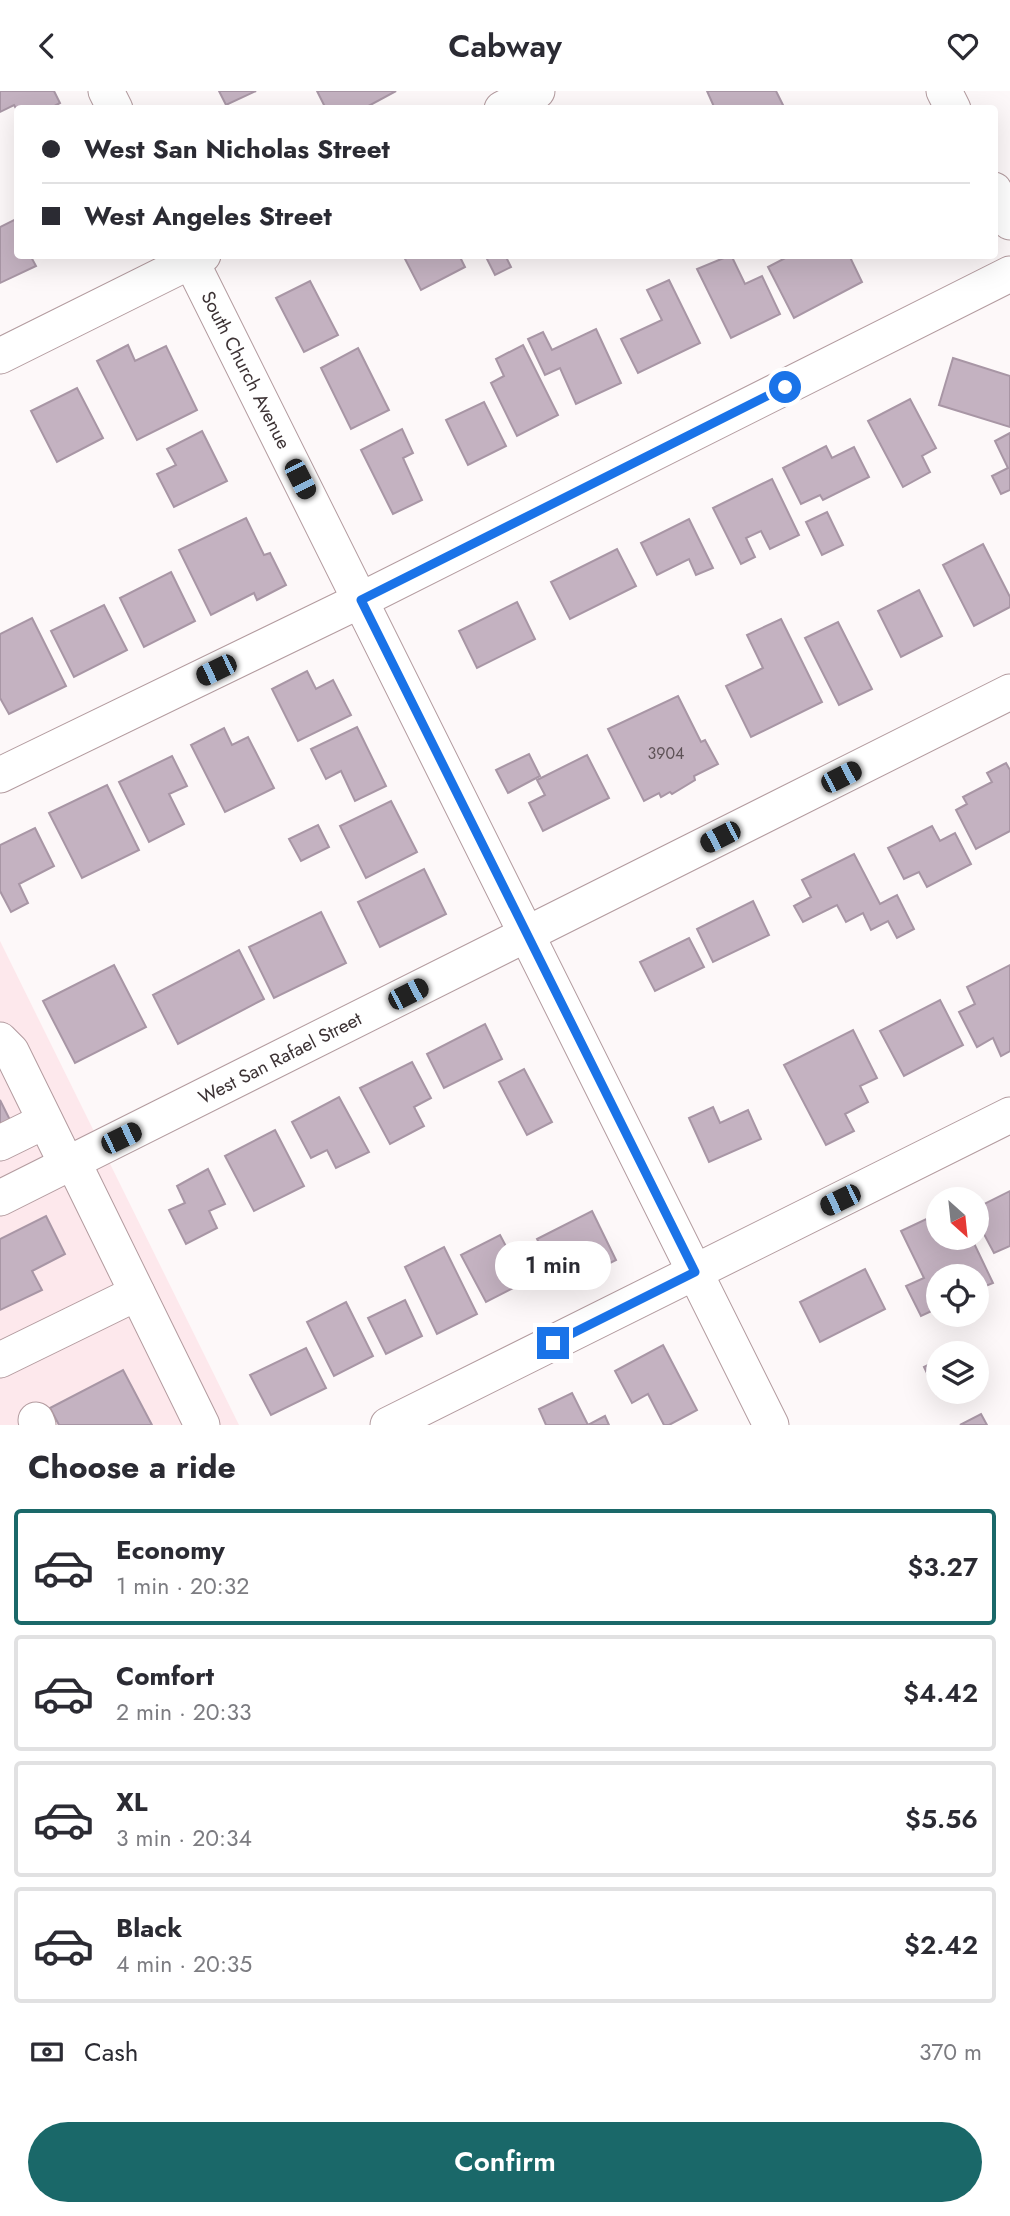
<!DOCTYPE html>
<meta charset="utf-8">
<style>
:root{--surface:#fff;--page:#f2f2f3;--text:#2b2b33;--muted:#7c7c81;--line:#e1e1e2;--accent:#1a6869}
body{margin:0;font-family:Jost,sans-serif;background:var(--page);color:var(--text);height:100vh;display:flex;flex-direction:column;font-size:26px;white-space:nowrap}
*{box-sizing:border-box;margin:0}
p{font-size:23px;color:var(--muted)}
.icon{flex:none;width:38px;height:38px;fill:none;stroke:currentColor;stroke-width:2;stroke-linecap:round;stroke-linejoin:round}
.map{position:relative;height:1334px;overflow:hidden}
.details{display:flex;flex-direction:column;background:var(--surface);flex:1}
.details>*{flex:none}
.hud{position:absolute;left:14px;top:14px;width:984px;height:154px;border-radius:7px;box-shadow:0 7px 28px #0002;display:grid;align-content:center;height:154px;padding:0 28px;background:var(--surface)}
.needle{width:46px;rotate:153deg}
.tools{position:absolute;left:926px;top:1096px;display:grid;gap:14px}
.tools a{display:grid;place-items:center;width:63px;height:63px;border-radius:50%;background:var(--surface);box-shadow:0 7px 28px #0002;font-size:35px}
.end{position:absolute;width:32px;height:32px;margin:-16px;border:9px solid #1a73e8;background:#fff;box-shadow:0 0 0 4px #fff}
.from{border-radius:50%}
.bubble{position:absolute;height:49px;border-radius:24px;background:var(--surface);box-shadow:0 7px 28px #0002;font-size:23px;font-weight:600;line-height:49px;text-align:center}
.car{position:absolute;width:21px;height:42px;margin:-21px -10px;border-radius:9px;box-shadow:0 0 5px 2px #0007;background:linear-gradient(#222 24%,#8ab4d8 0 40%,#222 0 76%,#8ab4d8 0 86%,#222 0)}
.hud b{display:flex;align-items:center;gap:24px;height:66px;font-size:26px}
.hud b+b{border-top:2px solid var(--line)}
.hud i{width:18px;height:18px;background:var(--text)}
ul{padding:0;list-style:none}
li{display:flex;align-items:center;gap:21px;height:116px;margin:0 14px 10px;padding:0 14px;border:4px solid var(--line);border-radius:7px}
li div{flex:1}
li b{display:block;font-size:26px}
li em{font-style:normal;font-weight:600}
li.selected{border-color:var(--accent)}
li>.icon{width:63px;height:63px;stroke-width:1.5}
h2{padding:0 28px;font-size:32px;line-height:84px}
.pay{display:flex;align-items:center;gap:18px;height:77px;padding:0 28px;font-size:26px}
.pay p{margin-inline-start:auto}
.cta{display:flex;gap:14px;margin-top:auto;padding:14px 28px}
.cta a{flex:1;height:80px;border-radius:42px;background:var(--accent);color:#fff;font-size:28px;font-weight:600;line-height:80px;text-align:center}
header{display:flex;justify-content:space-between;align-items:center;height:91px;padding:0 28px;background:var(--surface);font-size:32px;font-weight:600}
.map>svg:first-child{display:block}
.built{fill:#fde8ec}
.building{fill:#c4b2c1;stroke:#a896a5;stroke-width:2}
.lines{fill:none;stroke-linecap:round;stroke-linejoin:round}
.minor-casing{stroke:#b39b9f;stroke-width:37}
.minor{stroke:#fff;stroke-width:35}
.route{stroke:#1a73e8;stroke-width:9}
.labels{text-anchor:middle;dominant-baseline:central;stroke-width:5;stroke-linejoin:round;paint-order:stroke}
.number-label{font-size:16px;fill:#5e5257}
.street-label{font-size:19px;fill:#3c3234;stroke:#fff}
</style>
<header><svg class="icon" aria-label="back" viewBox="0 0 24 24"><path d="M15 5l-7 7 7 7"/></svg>Cabway<svg class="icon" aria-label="heart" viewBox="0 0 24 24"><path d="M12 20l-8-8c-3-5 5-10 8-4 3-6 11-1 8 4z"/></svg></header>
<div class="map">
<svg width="1010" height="1334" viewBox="0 0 1010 1334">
<rect width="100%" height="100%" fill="#fdf8f9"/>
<path class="built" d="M 0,850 L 239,1334 L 0,1334 Z"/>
<g class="building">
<path d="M 0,0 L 54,0 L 60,12 L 49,18 L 18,18 L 18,21 L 14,14 L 0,21 Z"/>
<path d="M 219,0 L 256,0 L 226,14 Z"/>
<path d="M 317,0 L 396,0 L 363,18 L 326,18 Z"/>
<path d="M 707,0 L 776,0 L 785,18 L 715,18 Z"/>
<path d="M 18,127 L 18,164 L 30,164 L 36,175 L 0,192 L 0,136 Z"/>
<path d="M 403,164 L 459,164 L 465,176 L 421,199 Z"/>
<path d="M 485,164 L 505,164 L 511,176 L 495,184 Z"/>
<path d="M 731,164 L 745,193 L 762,185 L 780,223 L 731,247 L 697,178 Z"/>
<path d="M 791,164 L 849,164 L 862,191 L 794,227 L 768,176 Z"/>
<path d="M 669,189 L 700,252 L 638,282 L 621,248 L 662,229 L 647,199 Z"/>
<path d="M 310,190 L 338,244 L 304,261 L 276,207 Z"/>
<path d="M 596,238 L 621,292 L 576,313 L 560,277 L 545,284 L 528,248 L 543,241 L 552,259 Z"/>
<path d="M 128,254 L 135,270 L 166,255 L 197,319 L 137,349 L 97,270 Z"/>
<path d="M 523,254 L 558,324 L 517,345 L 491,292 L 504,285 L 496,268 Z"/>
<path d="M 358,257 L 389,319 L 351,338 L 321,277 Z"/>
<path d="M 953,267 L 1010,285 L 1010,336 L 939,314 Z"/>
<path d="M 77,297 L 103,347 L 57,371 L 31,320 Z"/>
<path d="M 910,308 L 936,357 L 922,365 L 930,381 L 903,396 L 868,330 Z"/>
<path d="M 484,311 L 506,355 L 468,374 L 446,329 Z"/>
<path d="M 402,338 L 413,362 L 403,367 L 422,409 L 393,423 L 361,359 Z"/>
<path d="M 202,340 L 227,390 L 174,416 L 157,383 L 176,374 L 167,358 Z"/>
<path d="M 1010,342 L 1010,399 L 1001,403 L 992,385 L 1008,377 L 995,350 Z"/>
<path d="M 826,355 L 832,367 L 854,356 L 869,386 L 823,409 L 820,404 L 801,413 L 783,377 Z"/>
<path d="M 772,388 L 799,444 L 770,458 L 761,440 L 746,447 L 755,466 L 741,473 L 713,417 Z"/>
<path d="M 827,421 L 843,454 L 822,464 L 806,431 Z"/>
<path d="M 246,427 L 264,464 L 270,462 L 286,494 L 257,509 L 254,502 L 211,524 L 179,459 Z"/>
<path d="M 689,428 L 713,477 L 696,484 L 689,468 L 657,484 L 641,452 Z"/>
<path d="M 983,453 L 1010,506 L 1010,516 L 974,535 L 943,474 Z"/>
<path d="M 617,458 L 636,495 L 570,528 L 551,491 Z"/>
<path d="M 171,481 L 195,530 L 144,556 L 120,507 Z"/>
<path d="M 919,499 L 942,545 L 901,566 L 878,520 Z"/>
<path d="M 517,511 L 535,548 L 477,577 L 459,540 Z"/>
<path d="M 104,514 L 127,559 L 74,586 L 51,540 Z"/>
<path d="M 32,527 L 66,595 L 9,623 L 0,607 L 0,543 Z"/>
<path d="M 781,528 L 822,611 L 751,646 L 726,595 L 763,577 L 747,544 Z"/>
<path d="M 838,531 L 872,598 L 839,614 L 805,547 Z"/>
<path d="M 307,580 L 316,598 L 333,589 L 351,624 L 298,650 L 272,598 Z"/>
<path d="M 678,605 L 701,651 L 705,649 L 718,673 L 694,685 L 695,689 L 672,703 L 670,701 L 661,706 L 659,702 L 644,710 L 608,638 Z"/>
<path d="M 357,636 L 386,695 L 355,710 L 341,680 L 326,688 L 311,658 Z"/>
<path d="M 224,637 L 232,654 L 248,646 L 274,697 L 225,721 L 191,654 Z"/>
<path d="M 529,663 L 540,685 L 508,702 L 496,679 Z"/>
<path d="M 587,664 L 609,707 L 543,740 L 529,712 L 545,704 L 537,689 Z"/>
<path d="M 172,665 L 187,695 L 169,703 L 184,733 L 149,751 L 119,691 Z"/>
<path d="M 1006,672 L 1010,679 L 1010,740 L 976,758 L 956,719 L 967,713 L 963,706 L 992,691 L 987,682 Z"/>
<path d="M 107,694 L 139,759 L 82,787 L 49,722 Z"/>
<path d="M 391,710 L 417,761 L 366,787 L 340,735 Z"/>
<path d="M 318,734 L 329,756 L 301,770 L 289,748 Z"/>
<path d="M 932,735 L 940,750 L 955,742 L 971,773 L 927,796 L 919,781 L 904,788 L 888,757 Z"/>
<path d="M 35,737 L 54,775 L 19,793 L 28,812 L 11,821 L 0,800 L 0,754 Z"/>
<path d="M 854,763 L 880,813 L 897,804 L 914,838 L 897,847 L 888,830 L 871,839 L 863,822 L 846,831 L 837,814 L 803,831 L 794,815 L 811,806 L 802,789 Z"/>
<path d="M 424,778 L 446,823 L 380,856 L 358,811 Z"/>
<path d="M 753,810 L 769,844 L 713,871 L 697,838 Z"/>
<path d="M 321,821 L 346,872 L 274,907 L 249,856 Z"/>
<path d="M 689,847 L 704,876 L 655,900 L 640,871 Z"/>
<path d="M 239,859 L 264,908 L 178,953 L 153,904 Z"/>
<path d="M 114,874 L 146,936 L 75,972 L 43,910 Z"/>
<path d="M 1010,874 L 1010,960 L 1001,965 L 993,947 L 977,956 L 959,921 L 975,913 L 967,896 Z"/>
<path d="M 940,909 L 963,954 L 904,985 L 880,940 Z"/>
<path d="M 485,933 L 502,968 L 444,997 L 427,963 Z"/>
<path d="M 853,939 L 877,987 L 860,995 L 868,1011 L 845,1023 L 854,1040 L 826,1054 L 784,974 Z"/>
<path d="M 412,971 L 431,1007 L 414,1016 L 424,1035 L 390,1053 L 360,997 Z"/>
<path d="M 524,978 L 552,1031 L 527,1044 L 499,991 Z"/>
<path d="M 339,1006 L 369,1061 L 336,1077 L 327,1059 L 311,1067 L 292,1031 Z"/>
<path d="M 0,1009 L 14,1037 L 0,1044 Z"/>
<path d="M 713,1016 L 720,1032 L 748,1019 L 761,1048 L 709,1071 L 689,1027 Z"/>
<path d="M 275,1039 L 304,1095 L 254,1120 L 225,1065 Z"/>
<path d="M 208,1078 L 225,1113 L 209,1120 L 217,1137 L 186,1153 L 169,1119 L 185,1112 L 177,1095 Z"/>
<path d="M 1010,1100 L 1010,1155 L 994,1162 L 976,1128 L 976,1117 Z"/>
<path d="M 592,1120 L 616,1169 L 584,1185 L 576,1168 L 553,1180 L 537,1148 Z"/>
<path d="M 937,1123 L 938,1146 L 949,1146 L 952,1153 L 971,1146 L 993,1192 L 976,1199 L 976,1185 L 938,1185 L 938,1217 L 921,1225 L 906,1195 L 924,1187 L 901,1140 Z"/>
<path d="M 46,1125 L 65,1163 L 32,1180 L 42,1199 L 0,1219 L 0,1148 Z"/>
<path d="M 500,1144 L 525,1191 L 486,1211 L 461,1164 Z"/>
<path d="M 444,1156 L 477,1223 L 437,1243 L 405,1176 Z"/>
<path d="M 865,1178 L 885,1218 L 820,1251 L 800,1211 Z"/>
<path d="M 405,1209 L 422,1245 L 386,1263 L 368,1227 Z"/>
<path d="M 346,1211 L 373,1265 L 334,1285 L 307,1231 Z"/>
<path d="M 663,1254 L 697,1319 L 669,1334 L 664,1334 L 648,1303 L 632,1312 L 615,1280 Z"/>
<path d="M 306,1257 L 326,1297 L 271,1324 L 250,1284 Z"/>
<path d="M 938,1269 L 938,1300 L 942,1300 L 937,1303 L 924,1276 Z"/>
<path d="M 123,1279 L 152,1334 L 59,1334 L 50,1317 Z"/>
<path d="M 572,1302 L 588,1334 L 605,1325 L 609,1334 L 546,1334 L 539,1318 Z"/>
<path d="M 981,1323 L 987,1334 L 960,1334 Z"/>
</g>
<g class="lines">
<g class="minor-casing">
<g id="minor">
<path d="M 106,0 L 115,18"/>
<path d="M 944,0 L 953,18"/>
<path d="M 502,18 L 537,0"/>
<path d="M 994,99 L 1010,131"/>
<path d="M 188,164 L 771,1334"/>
<path d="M 0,265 L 203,164"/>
<path d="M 0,684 L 361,509 L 1010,183"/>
<path d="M 0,949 L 11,960 L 67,1074"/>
<path d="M 0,1052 L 45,1030"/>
<path d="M 73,1071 L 202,1334"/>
<path d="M 0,1107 L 1010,601"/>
<path d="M 0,1269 L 137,1202"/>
<path d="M 36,1329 L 38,1334"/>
<path d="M 388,1334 L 1010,1024"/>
</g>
</g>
<use href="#minor" class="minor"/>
</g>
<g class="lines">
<path class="route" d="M 553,1252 L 695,1181 L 361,509 L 785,296"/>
</g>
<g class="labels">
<g class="number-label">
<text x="666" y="662">3904</text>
</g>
<g class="street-label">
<text transform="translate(246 279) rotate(63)">South Church Avenue</text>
<text transform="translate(280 967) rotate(-27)">West San Rafael Street</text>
</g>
</g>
</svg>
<div class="tools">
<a><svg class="needle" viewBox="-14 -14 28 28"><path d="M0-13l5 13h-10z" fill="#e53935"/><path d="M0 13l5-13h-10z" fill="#7c7c81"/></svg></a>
<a><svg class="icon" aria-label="locate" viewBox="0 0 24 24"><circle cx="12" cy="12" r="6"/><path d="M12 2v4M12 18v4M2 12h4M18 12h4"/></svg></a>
<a><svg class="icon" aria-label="layers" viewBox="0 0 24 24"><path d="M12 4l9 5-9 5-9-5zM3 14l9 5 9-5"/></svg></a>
</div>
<i class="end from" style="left:785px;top:296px"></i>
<i class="end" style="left:553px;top:1252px"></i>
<div class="bubble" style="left:495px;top:1150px;width:116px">1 min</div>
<i class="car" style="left:300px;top:388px;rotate:153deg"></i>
<i class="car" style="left:216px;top:579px;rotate:244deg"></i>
<i class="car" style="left:841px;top:686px;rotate:63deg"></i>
<i class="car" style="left:720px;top:746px;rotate:243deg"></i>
<i class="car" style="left:408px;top:903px;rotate:63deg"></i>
<i class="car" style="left:121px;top:1047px;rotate:64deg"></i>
<i class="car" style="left:840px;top:1109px;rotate:244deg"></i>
<div class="hud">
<b><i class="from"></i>West San Nicholas Street</b>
<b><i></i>West Angeles Street</b>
</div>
</div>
<section class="details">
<h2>Choose a ride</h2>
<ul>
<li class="selected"><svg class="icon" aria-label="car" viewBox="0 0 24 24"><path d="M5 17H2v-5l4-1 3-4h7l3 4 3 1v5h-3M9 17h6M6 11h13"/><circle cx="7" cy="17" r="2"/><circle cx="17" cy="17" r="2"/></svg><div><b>Economy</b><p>1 min · 20:32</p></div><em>$3.27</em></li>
<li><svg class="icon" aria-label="car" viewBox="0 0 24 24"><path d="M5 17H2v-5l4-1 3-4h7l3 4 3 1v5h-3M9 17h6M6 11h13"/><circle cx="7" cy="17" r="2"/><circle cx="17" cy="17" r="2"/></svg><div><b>Comfort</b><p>2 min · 20:33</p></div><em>$4.42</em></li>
<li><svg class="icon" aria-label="car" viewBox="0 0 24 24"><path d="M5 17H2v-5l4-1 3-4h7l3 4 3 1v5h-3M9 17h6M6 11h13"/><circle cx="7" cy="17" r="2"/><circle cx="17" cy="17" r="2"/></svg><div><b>XL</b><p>3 min · 20:34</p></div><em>$5.56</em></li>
<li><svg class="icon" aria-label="car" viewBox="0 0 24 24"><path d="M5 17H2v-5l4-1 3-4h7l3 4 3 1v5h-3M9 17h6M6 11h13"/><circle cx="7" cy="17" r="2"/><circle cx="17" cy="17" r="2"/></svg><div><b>Black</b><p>4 min · 20:35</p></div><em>$2.42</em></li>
</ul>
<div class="pay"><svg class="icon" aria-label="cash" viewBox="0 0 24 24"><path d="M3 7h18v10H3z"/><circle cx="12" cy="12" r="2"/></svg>Cash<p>370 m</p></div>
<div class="cta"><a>Confirm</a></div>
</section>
